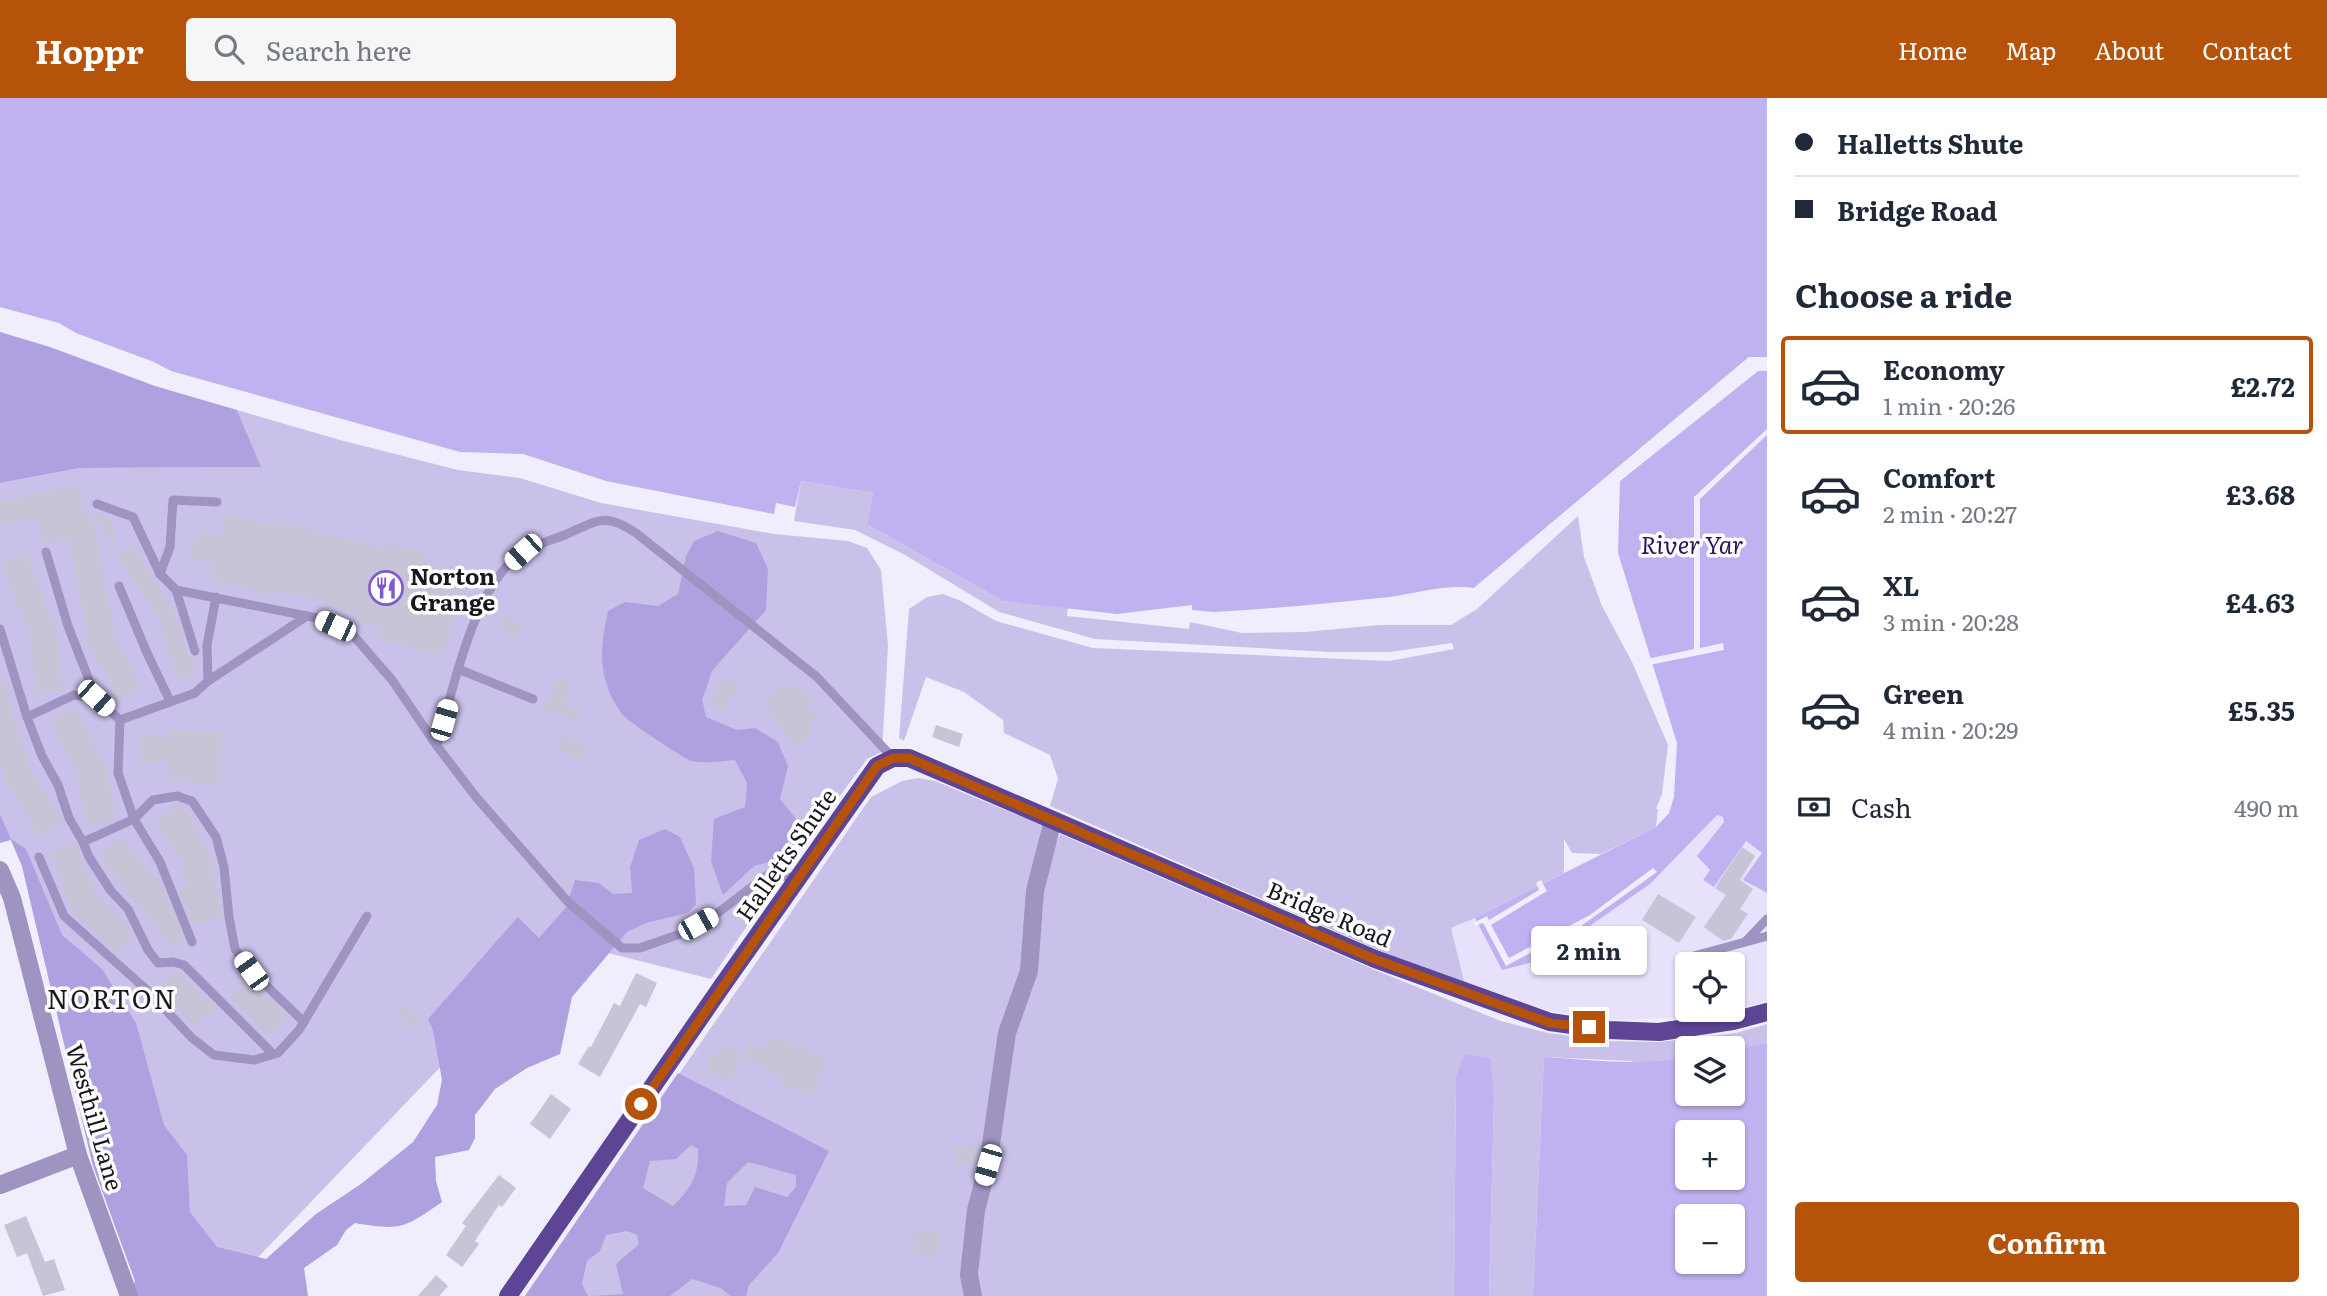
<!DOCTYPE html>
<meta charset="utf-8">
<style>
:root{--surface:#fff;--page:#f6f6f7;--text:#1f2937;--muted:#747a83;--line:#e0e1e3;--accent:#b45309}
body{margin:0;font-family:Literata,serif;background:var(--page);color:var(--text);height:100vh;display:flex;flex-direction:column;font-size:26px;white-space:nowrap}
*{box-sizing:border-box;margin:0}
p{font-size:23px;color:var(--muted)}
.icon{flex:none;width:38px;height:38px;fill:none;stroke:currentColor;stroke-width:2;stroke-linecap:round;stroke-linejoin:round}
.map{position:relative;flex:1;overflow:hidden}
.drawer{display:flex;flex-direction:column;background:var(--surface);width:560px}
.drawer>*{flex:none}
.banner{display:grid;align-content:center;height:154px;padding:0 28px;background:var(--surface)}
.buttons{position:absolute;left:1675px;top:854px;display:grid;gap:14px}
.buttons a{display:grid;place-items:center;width:70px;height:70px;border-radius:7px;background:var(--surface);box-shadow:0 2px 5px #0004;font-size:35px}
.end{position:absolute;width:32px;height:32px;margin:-16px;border:9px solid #b45309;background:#fff;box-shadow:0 0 0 4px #fff}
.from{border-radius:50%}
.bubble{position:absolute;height:49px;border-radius:7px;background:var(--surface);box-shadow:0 2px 5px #0004;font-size:23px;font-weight:700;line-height:49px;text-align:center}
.car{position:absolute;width:21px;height:42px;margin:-21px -10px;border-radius:9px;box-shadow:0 0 5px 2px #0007;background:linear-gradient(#fff 24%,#345 0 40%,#fff 0 76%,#345 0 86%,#fff 0)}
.banner b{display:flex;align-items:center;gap:24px;height:66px;font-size:26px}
.banner b+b{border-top:2px solid var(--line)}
.banner i{width:18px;height:18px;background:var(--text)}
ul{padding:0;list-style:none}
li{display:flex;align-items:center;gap:21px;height:98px;margin:0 14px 10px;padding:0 14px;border:4px solid transparent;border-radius:7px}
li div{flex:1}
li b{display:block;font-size:26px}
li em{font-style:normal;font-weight:700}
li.current{border-color:var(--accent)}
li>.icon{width:63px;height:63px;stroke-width:1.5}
h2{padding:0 28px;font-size:32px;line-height:84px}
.pay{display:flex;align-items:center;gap:18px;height:77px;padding:0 28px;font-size:26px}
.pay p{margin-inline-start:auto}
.cta{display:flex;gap:14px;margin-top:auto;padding:14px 28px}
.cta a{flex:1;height:80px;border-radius:7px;background:var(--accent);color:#fff;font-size:28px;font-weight:700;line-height:80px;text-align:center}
header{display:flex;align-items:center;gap:42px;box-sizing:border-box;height:98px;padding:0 35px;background:var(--accent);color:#fff}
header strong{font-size:33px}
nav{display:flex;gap:38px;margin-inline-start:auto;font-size:24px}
.search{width:490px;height:63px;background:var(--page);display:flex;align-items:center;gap:18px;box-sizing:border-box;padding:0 24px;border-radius:7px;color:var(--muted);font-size:26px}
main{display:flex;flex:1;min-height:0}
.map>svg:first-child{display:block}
.built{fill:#e7e1fc;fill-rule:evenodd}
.green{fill:#cac1ea;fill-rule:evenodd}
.forest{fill:#afa0df;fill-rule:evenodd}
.water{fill:#c0b1f1;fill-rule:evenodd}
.pier{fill:#f0edfd}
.building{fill:#c8c4d7}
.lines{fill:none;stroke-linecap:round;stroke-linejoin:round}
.lane{stroke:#9e93c1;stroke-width:9}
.street{stroke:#9e93c1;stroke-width:18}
.primary{stroke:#5d4495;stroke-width:18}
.route{stroke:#b45309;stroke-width:9}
.labels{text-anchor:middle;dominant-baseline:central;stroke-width:7;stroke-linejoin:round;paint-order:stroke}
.poi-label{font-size:23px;font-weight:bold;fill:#1a181f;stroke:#fdfdfd;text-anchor:start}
.street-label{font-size:23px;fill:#1a181f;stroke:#fdfdfd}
.water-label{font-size:24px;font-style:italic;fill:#30145d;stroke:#fdfdfd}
.quarter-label{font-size:26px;letter-spacing:2px;fill:#1a181f;stroke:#fdfdfd}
</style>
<header>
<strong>Hoppr</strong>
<div class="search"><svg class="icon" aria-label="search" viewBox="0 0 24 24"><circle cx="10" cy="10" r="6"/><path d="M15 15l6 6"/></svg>Search here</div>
<nav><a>Home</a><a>Map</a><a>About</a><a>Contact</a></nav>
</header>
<main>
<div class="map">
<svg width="1767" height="1198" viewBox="0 0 1767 1198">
<rect width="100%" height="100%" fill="#f0edfd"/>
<path class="built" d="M 1716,717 L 1723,719 L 1724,724 L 1697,758 L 1710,772 L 1703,782 L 1714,789 L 1745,743 L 1762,755 L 1754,789 L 1767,795 L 1767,903 L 1731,913 L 1692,919 L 1609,922 L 1551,913 L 1465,887 L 1451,830 L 1475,820 L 1502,871 L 1541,862 L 1650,786 ZM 1687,866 L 1732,866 L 1732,912 L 1687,912 Z"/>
<g class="green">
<path d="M 237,312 L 340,342 L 458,372 L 520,380 L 601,405 L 774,436 L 848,443 L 867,450 L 881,472 L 888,548 L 882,654 L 867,661 L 776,785 L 711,881 L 561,843 L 221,1198 L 93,1068 L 22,768 L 0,716 L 0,385 L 80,370 L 260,369 Z"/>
<path d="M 801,383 L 873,395 L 867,426 L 1003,503 L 1068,509 L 1067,518 L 1189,531 L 1190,524 L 1242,535 L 1305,534 L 1380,527 L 1451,527 L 1477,511 L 1578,418 L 1584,459 L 1602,508 L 1632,564 L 1668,647 L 1662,696 L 1656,711 L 1658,711 L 1656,729 L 1601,756 L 1572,755 L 1564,741 L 1564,775 L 1475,820 L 1451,830 L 1465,887 L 1378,852 L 1050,708 L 1058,681 L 1050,657 L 1004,635 L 1003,622 L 964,594 L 926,579 L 904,643 L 899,640 L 909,511 L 927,499 L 943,496 L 961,503 L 996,523 L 1093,550 L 1389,563 L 1454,551 L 1452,545 L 1390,554 L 1331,554 L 1095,541 L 999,514 L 905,457 L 855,432 L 794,423 Z"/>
<path d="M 918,680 L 935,683 L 1042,727 L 1028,791 L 1023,873 L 965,1198 L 525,1198 L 871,699 L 902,683 Z"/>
<path d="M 1060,736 L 1375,872 L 1501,923 L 1548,935 L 1608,943 L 1659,944 L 1736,935 L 1767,926 L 1767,1198 L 1732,1164 L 1732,1118 L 1687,1118 L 1632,963 L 1544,959 L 1533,1198 L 1489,1198 L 1494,999 L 1489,960 L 1456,979 L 1454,1198 L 982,1198 L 978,1178 L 984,1112 L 997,1067 L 1015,936 L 1042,793 L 1052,755 ZM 1687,950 L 1732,950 L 1732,996 L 1687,996 ZM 1687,1034 L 1732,1034 L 1732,1080 L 1687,1080 Z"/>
</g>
<g class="forest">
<path d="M 0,234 L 50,249 L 155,288 L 237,312 L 261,369 L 80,370 L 0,385 Z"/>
<path d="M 718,433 L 756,445 L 768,471 L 766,512 L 712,573 L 702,602 L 706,619 L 737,632 L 755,630 L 778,644 L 788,668 L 780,701 L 804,731 L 785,760 L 754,768 L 723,797 L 711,763 L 714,721 L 745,709 L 747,685 L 735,662 C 721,663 707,666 692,663 C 686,662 632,626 625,619 C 619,613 609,596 607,587 C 598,562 603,538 608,513 L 625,504 L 658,508 L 678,496 L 686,458 L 694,443 Z"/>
<path d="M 0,716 L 11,741 L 26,751 L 62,837 L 102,871 L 136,925 L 164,1027 L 187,1057 L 190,1114 L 217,1149 L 266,1161 L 316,1116 L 361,1086 L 413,1044 L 437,1007 L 442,982 L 433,932 L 428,921 L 518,819 L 539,840 L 566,809 L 575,782 L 599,785 L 613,796 L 632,795 L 630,769 L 639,742 L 665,731 L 680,739 L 694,770 L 696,807 L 687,815 L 646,825 L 627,834 L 572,899 L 560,956 L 527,970 L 495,991 L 475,1017 L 475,1040 L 469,1052 L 435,1059 L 436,1083 L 442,1104 C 404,1130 402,1133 355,1125 L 346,1132 L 337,1147 L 304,1170 L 308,1198 L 130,1198 L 135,1183 L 93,1068 L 22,768 L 11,742 L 0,745 Z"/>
<path d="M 678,975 L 829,1053 L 778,1155 L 749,1187 L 746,1198 L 730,1198 L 721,1190 L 692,1181 L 670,1198 L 592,1198 L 623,1196 L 616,1166 L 639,1146 L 637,1137 L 627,1133 L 606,1137 L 600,1153 L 587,1163 L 582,1186 L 588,1198 L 525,1198 ZM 691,1047 L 698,1051 C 699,1077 692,1089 673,1108 L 643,1090 L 650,1063 L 676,1061 ZM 748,1064 L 796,1077 L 796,1089 L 787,1099 L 755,1089 L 746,1107 L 724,1108 L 727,1085 Z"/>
</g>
<g class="water">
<path d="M 0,0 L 1767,0 L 1767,259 L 1749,259 L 1474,490 C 1447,486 1417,495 1389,499 C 1331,505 1272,511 1213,514 L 1192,512 L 1192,507 L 1117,516 L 1003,503 L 867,426 L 873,395 L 801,383 L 795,409 L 776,405 L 774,416 L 606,383 L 523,356 L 460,354 L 171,273 L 154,264 L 76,235 L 59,225 L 0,209 Z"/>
<path d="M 1758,273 L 1767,273 L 1767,795 L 1743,782 L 1762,755 L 1746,743 L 1714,789 L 1703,782 L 1710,772 L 1697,758 L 1724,724 L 1723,719 L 1717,717 L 1650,786 L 1541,862 L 1502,872 L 1475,820 L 1656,729 L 1669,715 L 1674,699 L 1677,645 L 1618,455 L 1620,383 Z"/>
<path d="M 1767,945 L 1767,1198 L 1533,1198 L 1544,959 C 1591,962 1640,968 1687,960 L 1687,996 L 1732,996 L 1733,953 ZM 1687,1034 L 1732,1034 L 1732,1080 L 1687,1080 ZM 1687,1118 L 1732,1118 L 1732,1164 L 1687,1164 Z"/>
<path d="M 1464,957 L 1490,960 L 1494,999 L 1489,1198 L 1454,1198 L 1456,979 Z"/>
</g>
<g class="pier">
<path d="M 1749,259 L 1767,259 L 1767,263 L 1750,262 L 1474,493 L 1474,490 Z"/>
<path d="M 1756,270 L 1767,270 L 1767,273 L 1758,273 L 1616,386 L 1618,380 Z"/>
<path d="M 1767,331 L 1767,337 L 1700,401 L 1700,550 L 1723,545 L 1724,552 L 1649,567 L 1647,561 L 1694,551 L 1694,399 Z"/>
<path d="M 1653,770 L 1657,774 L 1581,828 L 1583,833 L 1581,835 L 1577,830 L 1506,868 L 1483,825 L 1475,828 L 1473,825 L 1487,818 L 1489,822 L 1539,792 L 1536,785 L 1541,782 L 1547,793 L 1491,827 L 1509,860 L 1590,817 Z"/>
</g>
<g class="building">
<path d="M 77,386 L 85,418 L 92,417 L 113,525 L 109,526 L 142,589 L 118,601 L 112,590 L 116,588 L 111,588 L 87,542 L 89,541 L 69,441 L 43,446 L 37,419 L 2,428 L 0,420 L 0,405 Z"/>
<path d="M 101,415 L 110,418 L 118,454 L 93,417 Z"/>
<path d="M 226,416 L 276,429 L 278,423 L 385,451 L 387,445 L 424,455 L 422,464 L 475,477 L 470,494 L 461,492 L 443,558 L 377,540 L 380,529 L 355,523 L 357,515 L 331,508 L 332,506 L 276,491 L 274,498 L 210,481 L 214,467 L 190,460 L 197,434 L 220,440 Z"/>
<path d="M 133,448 L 174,513 L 195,576 L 179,582 L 158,520 L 118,457 Z"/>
<path d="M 26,455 L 53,526 L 56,526 L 63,593 L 36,596 L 29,525 L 25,527 L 1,464 Z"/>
<path d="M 504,517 L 523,527 L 516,540 L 497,529 Z"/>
<path d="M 725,579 L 739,588 L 723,612 L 709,603 Z"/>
<path d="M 558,580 L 572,586 L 564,605 L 581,612 L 576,624 L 542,611 Z"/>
<path d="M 3,583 L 32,675 L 63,724 L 40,739 L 5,681 L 0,662 L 0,584 Z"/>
<path d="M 780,585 L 789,590 L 791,586 L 815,601 L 808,611 L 817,617 L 808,631 L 811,633 L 801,648 L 782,635 L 785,630 L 768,618 L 772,611 L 765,607 Z"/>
<path d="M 75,609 L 106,669 L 115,722 L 110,724 L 86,728 L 78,677 L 49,622 Z"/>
<path d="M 936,627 L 963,636 L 959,649 L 932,639 Z"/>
<path d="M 171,632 L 222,634 L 221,685 L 169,683 L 170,665 L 139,664 L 140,638 L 170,640 Z"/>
<path d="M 563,637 L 588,647 L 582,662 L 557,652 Z"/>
<path d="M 183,707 L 211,761 L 222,819 L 192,826 L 178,790 L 187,787 L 184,771 L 157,721 Z"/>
<path d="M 121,739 L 163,791 L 184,844 L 172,848 L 98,757 Z"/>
<path d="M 75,745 L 97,796 L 129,829 L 133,837 L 115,854 L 71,811 L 50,755 Z"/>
<path d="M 1742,749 L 1755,758 L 1740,782 L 1753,791 L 1740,811 L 1748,816 L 1731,841 L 1723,843 L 1704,829 L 1726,797 L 1715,790 Z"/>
<path d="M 1658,796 L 1696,819 L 1679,845 L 1642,822 Z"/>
<path d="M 177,872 L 216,909 L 196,929 L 158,892 Z"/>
<path d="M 636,875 L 657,885 L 646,909 L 640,906 L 600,979 L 578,966 L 589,948 L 591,949 L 614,905 L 620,908 Z"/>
<path d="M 249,881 L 287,918 L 269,937 L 230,900 Z"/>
<path d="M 404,905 L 420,922 L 411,931 L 395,914 Z"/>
<path d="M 773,938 L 827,962 L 811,998 L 782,986 L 785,979 L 743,961 L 751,944 L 767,951 Z"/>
<path d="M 724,947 L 742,955 L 730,983 L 705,973 L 714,953 L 720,956 Z"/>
<path d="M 551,996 L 571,1011 L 550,1041 L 530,1026 Z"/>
<path d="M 979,1048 L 977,1066 L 955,1067 L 953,1049 Z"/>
<path d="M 499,1077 L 516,1090 L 502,1109 L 499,1107 L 475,1143 L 479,1146 L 462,1169 L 446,1157 L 466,1128 L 462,1125 Z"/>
<path d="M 26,1118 L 45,1164 L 54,1161 L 65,1192 L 43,1198 L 27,1155 L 17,1159 L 4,1127 Z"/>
<path d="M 939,1132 L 940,1156 L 914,1157 L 913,1133 Z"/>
<path d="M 436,1177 L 448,1188 L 439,1198 L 418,1198 Z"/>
</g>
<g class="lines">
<g class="lane">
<path d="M 97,406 L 133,419 L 160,476 L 176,492 L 317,520 L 353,537 L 392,582 L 437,648 L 476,699 L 568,804 L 622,850 L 640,850 L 680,836 L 715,817 L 770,775 L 797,781"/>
<path d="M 46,454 L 68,528 L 96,600"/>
<path d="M 160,476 L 170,449 L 173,402 L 217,404"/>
<path d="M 119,488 L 147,555 L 170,603"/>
<path d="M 176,492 L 195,553"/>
<path d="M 216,499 L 207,547 L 208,583 L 195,595 L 120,622 L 96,600 L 74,597 L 27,619 L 42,658 L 58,687 L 69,720 L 83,744 L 89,759 L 111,793 L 128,811 L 148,852 L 158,865 L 173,864 L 184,867 L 273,956"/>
<path d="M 0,531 L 27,619"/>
<path d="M 458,571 L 533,601"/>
<path d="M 208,583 L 307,518"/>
<path d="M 120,622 L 118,675 L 134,721 L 160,764 L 192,844"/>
<path d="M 437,648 C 452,594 474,486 522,455 C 535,446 553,442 567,436 C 599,422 604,414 636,435 L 817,579 L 893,660"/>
<path d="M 83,744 L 134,721 L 153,702 L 177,698 L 192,703 L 216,739 L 224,769 L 229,819 L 235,851 L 251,873 L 304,924"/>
<path d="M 39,759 L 64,818 L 148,893 L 192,940 L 214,957 L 254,962 L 278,955 L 299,932 L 367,818"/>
<path d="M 1746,843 L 1767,821"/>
<path d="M 1687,882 L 1683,861 L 1767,838"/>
<path d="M 1692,912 L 1696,930"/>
</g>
<g class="street">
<path d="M 0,772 L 12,800 L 78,1057 L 129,1198"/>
<path d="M 0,1087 L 78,1057"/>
<path d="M 973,1198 L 969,1177 L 976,1112 L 988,1067 L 1007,935 L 1029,873 L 1035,793 L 1053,722"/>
</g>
<path class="primary" d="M 508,1198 L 722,888 L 877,668 L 893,660 L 909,660 L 1375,861 L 1550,924 L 1608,932 L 1659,934 L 1733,923 L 1767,914"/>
</g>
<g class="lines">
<path class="route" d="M 641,1006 L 877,668 L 893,660 L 909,660 L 1374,861 L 1550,925 L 1589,929"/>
</g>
<defs>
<g id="restaurant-ring" transform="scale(1.75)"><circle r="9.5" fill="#fdfdfd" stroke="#8058d2" stroke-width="1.5"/><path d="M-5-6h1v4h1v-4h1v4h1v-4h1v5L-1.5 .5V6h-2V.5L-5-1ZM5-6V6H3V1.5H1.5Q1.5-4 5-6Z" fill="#8058d2"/></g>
</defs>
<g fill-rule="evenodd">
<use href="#restaurant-ring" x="386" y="490"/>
</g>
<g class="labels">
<g class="poi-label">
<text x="410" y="477">Norton<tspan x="410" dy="26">Grange</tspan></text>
</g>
<g class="street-label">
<text transform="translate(785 756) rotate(-55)">Halletts Shute</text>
<text transform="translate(1330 815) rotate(23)">Bridge Road</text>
<text transform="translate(96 1019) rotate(74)">Westhill Lane</text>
</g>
<g class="water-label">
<text x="1692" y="445">River Yar</text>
</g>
<g class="quarter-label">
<text x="112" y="899">NORTON</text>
</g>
</g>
</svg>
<div class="buttons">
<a><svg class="icon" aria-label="locate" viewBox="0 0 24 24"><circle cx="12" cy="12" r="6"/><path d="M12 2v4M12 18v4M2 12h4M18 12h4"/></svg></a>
<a><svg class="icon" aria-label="layers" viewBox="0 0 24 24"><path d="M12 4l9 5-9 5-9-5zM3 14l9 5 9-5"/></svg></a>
<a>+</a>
<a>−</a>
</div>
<i class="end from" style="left:641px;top:1006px"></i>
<i class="end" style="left:1589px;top:929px"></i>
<div class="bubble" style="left:1531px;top:828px;width:116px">2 min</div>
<i class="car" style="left:523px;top:454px;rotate:228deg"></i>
<i class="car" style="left:335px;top:528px;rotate:294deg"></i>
<i class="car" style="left:96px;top:600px;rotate:132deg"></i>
<i class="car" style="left:444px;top:622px;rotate:16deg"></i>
<i class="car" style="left:698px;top:826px;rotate:61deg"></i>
<i class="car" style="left:251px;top:873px;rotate:324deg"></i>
<i class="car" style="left:988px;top:1067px;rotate:196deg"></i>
</div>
<section class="drawer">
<div class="banner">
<b><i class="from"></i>Halletts Shute</b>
<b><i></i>Bridge Road</b>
</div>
<h2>Choose a ride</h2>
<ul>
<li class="current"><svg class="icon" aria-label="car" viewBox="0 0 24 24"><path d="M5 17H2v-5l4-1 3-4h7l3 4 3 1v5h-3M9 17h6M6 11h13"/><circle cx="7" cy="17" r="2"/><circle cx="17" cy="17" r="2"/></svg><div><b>Economy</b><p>1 min · 20:26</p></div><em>£2.72</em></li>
<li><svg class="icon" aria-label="car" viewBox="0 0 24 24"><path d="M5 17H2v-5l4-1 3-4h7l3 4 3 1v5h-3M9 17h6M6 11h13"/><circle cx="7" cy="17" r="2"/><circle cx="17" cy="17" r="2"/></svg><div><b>Comfort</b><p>2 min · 20:27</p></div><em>£3.68</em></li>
<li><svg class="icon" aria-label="car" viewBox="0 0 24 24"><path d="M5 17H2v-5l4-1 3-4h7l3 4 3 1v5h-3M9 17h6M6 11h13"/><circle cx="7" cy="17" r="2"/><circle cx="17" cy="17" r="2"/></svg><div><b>XL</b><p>3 min · 20:28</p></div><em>£4.63</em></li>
<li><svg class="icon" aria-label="car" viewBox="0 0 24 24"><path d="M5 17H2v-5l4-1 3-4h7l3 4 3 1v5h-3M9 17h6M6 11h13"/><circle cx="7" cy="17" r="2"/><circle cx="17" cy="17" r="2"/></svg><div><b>Green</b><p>4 min · 20:29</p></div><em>£5.35</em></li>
</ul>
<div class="pay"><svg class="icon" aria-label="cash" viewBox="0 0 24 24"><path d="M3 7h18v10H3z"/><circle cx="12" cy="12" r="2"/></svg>Cash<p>490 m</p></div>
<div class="cta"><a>Confirm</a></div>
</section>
</main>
